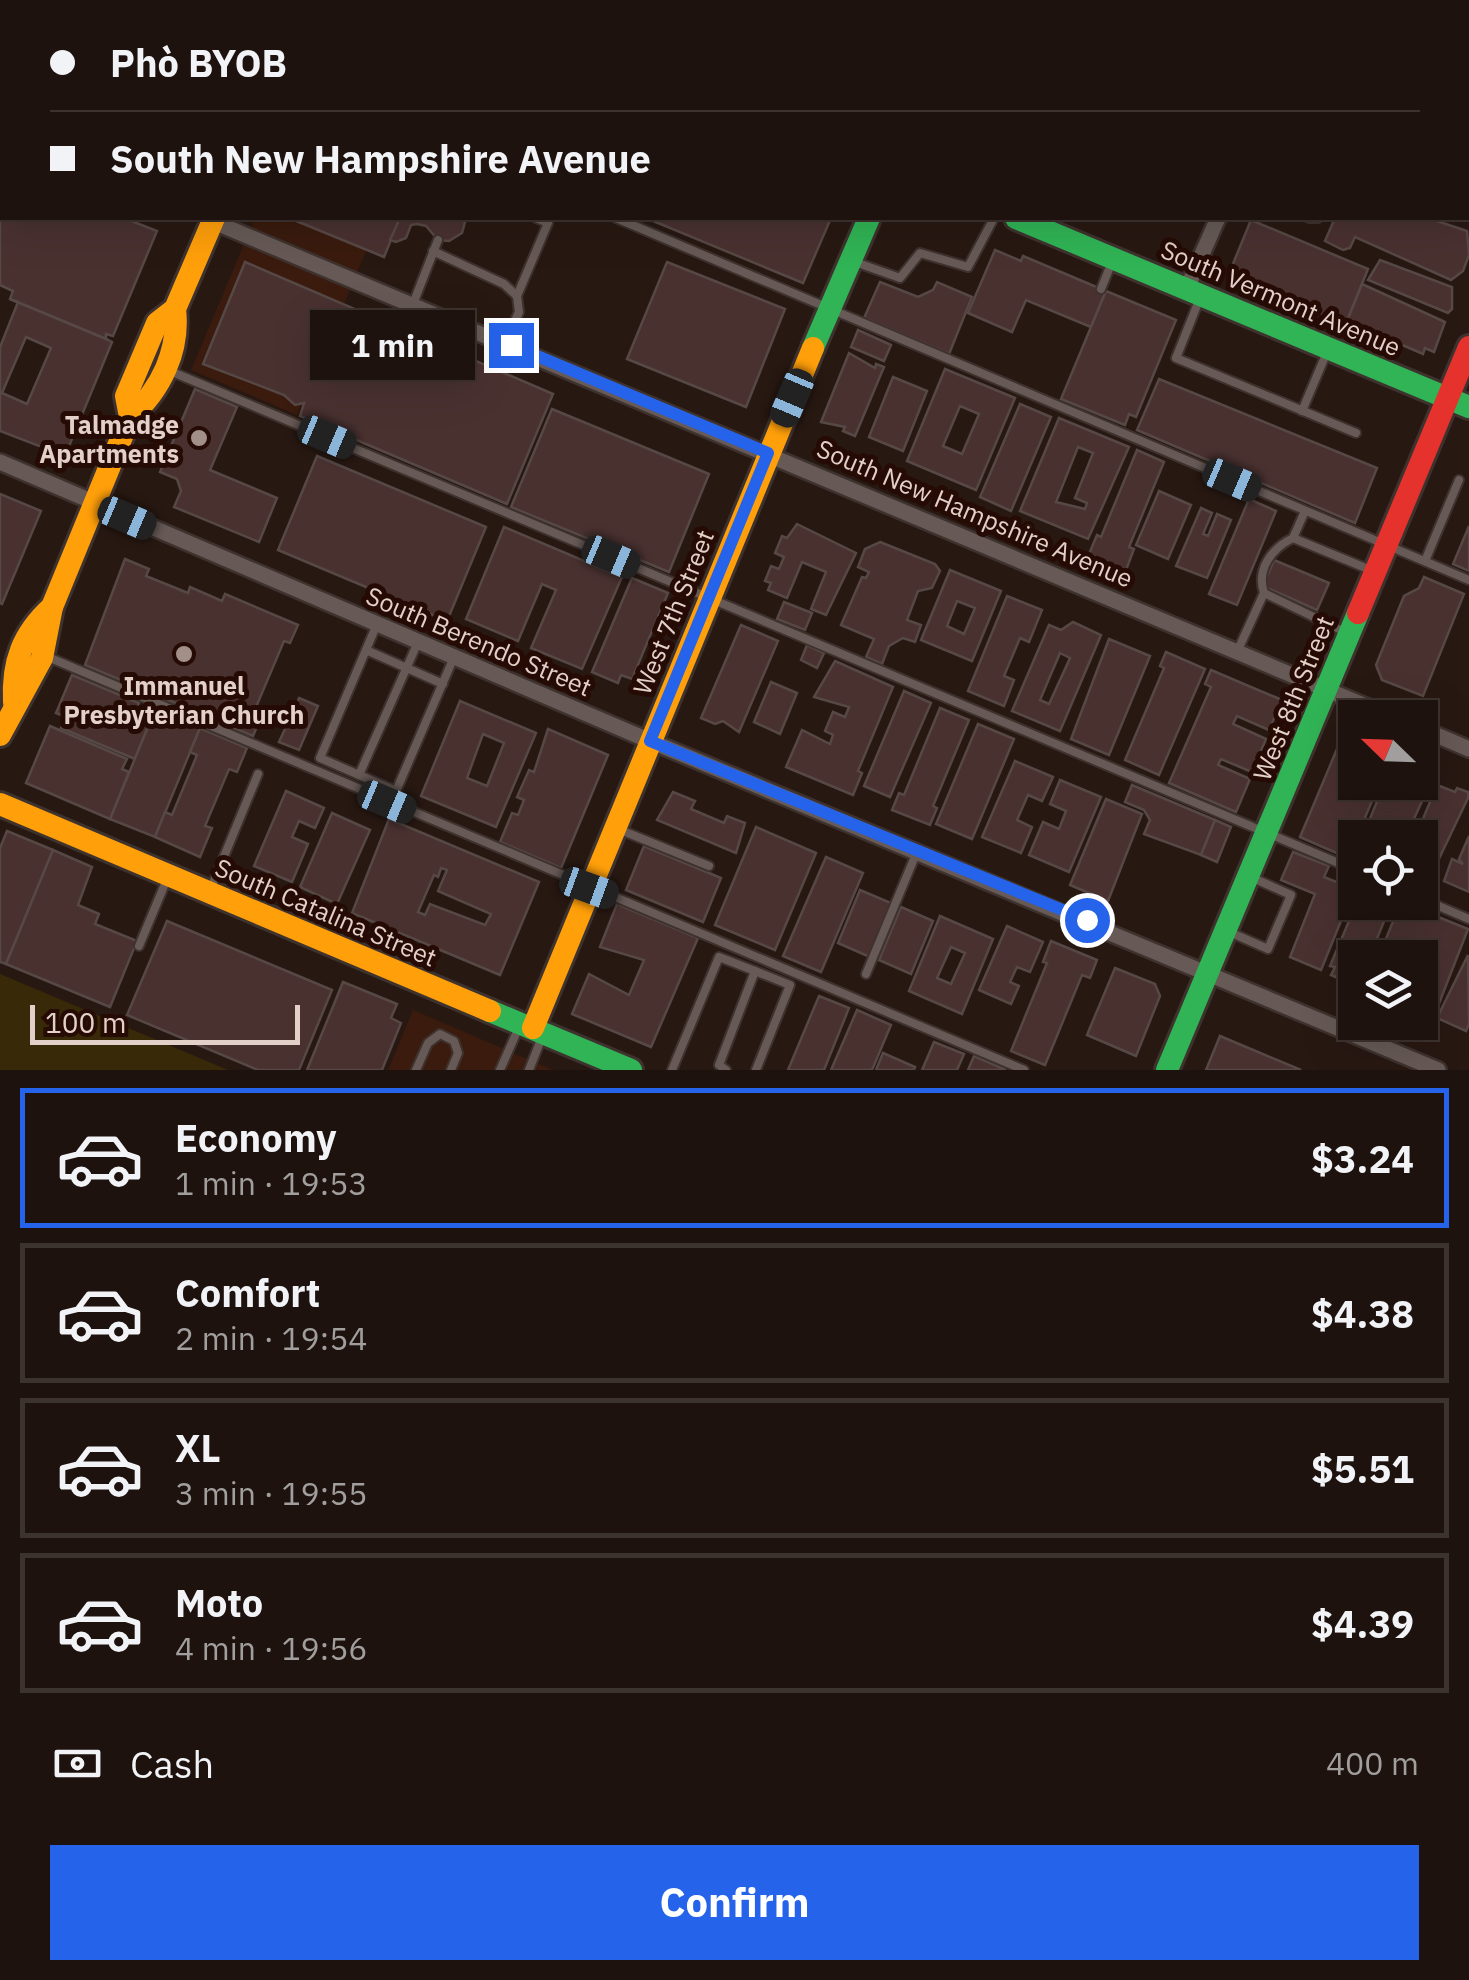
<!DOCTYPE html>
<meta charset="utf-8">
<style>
:root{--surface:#1e120e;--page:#261b17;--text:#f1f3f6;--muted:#a19e9e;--line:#3c322e;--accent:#2563eb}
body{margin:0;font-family:"IBM Plex Sans",sans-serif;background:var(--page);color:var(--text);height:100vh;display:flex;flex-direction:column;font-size:38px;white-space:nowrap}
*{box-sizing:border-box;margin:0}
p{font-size:32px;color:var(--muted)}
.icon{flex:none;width:55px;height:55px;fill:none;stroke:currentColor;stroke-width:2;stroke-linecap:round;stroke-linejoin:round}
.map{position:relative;height:1070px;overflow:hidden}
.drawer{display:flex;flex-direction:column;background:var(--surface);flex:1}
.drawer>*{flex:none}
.banner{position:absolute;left:0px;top:0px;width:1470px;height:220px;box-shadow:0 10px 40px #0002,0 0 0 2px var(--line);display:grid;align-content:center;height:220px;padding:0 50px;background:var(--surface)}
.needle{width:65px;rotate:293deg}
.buttons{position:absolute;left:1338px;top:700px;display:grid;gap:20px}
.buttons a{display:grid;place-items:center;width:100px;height:100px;border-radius:0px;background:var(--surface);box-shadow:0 10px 40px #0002,0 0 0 2px var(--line);font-size:50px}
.scale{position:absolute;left:30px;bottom:25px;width:270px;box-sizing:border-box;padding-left:10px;border:5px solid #e3d0c8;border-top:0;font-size:28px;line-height:35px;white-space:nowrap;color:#e3d0c8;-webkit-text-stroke:8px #250b03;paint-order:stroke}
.end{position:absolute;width:45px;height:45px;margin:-22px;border:12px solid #2563eb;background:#fff;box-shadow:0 0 0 5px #fff}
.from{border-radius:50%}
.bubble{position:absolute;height:70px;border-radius:0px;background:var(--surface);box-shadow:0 10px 40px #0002,0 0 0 2px var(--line);font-size:32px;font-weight:800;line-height:70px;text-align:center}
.car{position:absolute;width:30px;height:60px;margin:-30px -15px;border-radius:12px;box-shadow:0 0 8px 2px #0007;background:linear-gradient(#222 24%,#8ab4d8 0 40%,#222 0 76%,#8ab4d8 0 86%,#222 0)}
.banner b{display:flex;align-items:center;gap:35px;height:95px;font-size:38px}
.banner b+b{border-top:2px solid var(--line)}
.banner i{width:25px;height:25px;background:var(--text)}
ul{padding:18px 0 0;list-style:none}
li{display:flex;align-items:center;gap:30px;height:140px;margin:0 20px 15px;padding:0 30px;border:5px solid var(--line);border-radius:0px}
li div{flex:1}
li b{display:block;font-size:38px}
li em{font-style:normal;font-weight:800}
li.selected{border-color:var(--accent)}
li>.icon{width:90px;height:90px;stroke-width:1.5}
.pay{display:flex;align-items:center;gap:25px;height:110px;padding:0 50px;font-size:38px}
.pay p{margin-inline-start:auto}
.button{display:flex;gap:20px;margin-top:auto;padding:20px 50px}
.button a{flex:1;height:115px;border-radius:0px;background:var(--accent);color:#fff;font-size:40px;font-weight:800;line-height:115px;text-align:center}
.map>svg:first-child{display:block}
.built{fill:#3a1b0e}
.green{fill:#382908}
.building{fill:#493130;stroke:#564845;stroke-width:2.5;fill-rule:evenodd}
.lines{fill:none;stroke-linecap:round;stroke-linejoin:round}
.lane-casing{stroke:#3e322e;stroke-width:12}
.street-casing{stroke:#3e322e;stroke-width:20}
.fast-casing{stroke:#3e322e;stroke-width:28}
.slow-casing{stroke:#3e322e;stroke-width:28}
.jam-casing{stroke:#3e322e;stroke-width:28}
.lane{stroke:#675a56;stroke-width:8}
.street{stroke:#675a56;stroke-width:15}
.fast{stroke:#30b455;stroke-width:22}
.slow{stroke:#ff9f0a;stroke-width:22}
.jam{stroke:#e5322d;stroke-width:22}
.route{stroke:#2563eb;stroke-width:12}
.poi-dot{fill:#a29088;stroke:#250b03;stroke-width:4}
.labels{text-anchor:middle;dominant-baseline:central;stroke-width:10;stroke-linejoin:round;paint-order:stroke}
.street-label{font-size:25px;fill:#e3d0c8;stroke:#250b03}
.poi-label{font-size:25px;font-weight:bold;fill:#e3d0c8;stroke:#250b03;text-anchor:end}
</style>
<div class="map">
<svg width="1469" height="1070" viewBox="0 0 1469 1070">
<rect width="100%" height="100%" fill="#281812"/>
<g class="built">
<path d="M 255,218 L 380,218 L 297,415 L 191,370 Z"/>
<path d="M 413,1010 L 553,1070 L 388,1070 Z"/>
</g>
<path class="green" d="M 0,974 L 228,1070 L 0,1070 Z"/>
<g class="building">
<path d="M 0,166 L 2,218 L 124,218 L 157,231 L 113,336 L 106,334 L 106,339 L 10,299 L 13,291 L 0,285 Z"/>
<path d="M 289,218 L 400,218 L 384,257 Z"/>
<path d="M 400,218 L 465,218 L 465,222 L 462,233 L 449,241 L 438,240 L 426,226 L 417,224 L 411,225 L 406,238 L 396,242 L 390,240 Z"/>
<path d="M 646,218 L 831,218 L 803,283 Z"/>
<path d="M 1335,218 L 1428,218 L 1467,231 L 1469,255 L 1463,271 L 1451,280 L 1355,237 L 1350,248 L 1343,250 L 1325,241 Z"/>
<path d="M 1251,220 L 1368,269 L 1347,321 L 1326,316 L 1230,271 Z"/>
<path d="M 995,250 L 1021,261 L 1023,256 L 1106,291 L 1091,327 L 1026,300 L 1012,332 L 968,313 Z"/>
<path d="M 1380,260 L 1452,287 L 1452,309 L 1448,313 L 1368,280 Z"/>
<path d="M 245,262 L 553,394 L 507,504 L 300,416 L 304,403 L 295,405 L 284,395 L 203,364 Z"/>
<path d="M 667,262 L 785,309 L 746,407 L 627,359 Z"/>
<path d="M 880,282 L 918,297 L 933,290 L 937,282 L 972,297 L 949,354 L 864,318 Z"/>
<path d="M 1362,284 L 1445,322 L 1434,352 L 1425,348 L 1423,354 L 1347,321 Z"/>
<path d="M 1106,291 L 1176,320 L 1136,417 L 1129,414 L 1125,425 L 1061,399 Z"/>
<path d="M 10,299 L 106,339 L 112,342 L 65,456 L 0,431 L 0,347 L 18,302 ZM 26,337 L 51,348 L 27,404 L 2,393 Z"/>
<path d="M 858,330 L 891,345 L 884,361 L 851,347 Z"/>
<path d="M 849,353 L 875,368 L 876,364 L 884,367 L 855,436 L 843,431 L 845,427 L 821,422 Z"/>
<path d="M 945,369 L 1015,398 L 976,490 L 907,461 ZM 960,406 L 979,414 L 962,454 L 943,446 Z"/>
<path d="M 893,377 L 927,391 L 903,451 L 869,437 Z"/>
<path d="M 1159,379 L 1377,468 L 1355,523 L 1137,430 Z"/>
<path d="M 195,389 L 237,407 L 210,470 L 277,498 L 259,542 L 174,507 L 181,491 L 177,479 L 160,472 Z"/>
<path d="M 1020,404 L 1051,417 L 1011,511 L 980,497 Z"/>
<path d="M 552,409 L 709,474 L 669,572 L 511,507 Z"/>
<path d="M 1059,418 L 1129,447 L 1088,539 L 1020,511 ZM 1078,447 L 1093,453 L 1075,498 L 1087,503 L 1085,509 L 1056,502 Z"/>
<path d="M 1137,450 L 1164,462 L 1129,547 L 1134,549 L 1126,570 L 1089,554 L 1097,535 L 1101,537 Z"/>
<path d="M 317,456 L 486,527 L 447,621 L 278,550 Z"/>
<path d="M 1159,491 L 1191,505 L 1168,559 L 1136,545 Z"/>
<path d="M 0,494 L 41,511 L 2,604 L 0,603 Z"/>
<path d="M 1249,499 L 1276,511 L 1237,605 L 1209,594 Z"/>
<path d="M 1201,508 L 1212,513 L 1203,534 L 1208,536 L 1217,514 L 1231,520 L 1207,578 L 1176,566 Z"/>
<path d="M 797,524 L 856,553 L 826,615 L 811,609 L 826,572 L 802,562 L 787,598 L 768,590 L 771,583 L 765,581 L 771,566 L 779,569 L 784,557 L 775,553 L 782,536 L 787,538 Z"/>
<path d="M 1469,526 L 1469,571 L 1453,564 Z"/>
<path d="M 504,527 L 622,577 L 582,669 L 531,648 L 556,590 L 542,584 L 518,641 L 466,619 Z"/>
<path d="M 880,542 L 935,564 L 940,571 L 932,588 L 918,591 L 907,620 L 921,625 L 915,642 L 903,638 L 889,646 L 882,664 L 866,657 L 874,639 L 841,625 L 862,577 L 866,578 L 869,572 L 858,567 L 865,549 Z"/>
<path d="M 125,559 L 149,569 L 146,576 L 188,593 L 190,587 L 222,601 L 225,594 L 298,625 L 290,643 L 284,641 L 251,719 L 259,722 L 253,736 L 85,665 Z"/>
<path d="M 1274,560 L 1329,583 L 1317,610 L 1263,586 Z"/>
<path d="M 950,570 L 1001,591 L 972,661 L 921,640 ZM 957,601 L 975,608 L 964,634 L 947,626 Z"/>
<path d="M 1424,577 L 1464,594 L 1423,696 L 1382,680 L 1376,665 L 1404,596 L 1419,588 Z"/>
<path d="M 632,578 L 668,593 L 632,679 L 621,675 L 618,683 L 592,672 Z"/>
<path d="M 1007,596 L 1042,610 L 1029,642 L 1020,638 L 1004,676 L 1014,680 L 1004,706 L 968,691 Z"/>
<path d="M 784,602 L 812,613 L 805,630 L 777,619 Z"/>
<path d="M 1073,622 L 1101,635 L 1060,731 L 1012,711 L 1049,625 L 1061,630 ZM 1060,653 L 1070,658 L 1049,704 L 1040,700 Z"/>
<path d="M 741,625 L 778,641 L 739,732 L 723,721 L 715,724 L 701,718 Z"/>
<path d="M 1109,639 L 1150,656 L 1109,755 L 1071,739 Z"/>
<path d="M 807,645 L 824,653 L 817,668 L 801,660 Z"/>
<path d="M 1166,652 L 1205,669 L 1159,775 L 1125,760 L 1164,668 L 1160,666 Z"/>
<path d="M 835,661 L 893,687 L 858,771 L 862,773 L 853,795 L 786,767 L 802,730 L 830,744 L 833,735 L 825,731 L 833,712 L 845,717 L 849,707 L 814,697 Z"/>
<path d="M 1211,670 L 1282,700 L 1269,730 L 1237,716 L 1233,724 L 1266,739 L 1252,772 L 1221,759 L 1218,765 L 1250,779 L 1236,812 L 1169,783 L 1211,687 L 1205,684 Z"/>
<path d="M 72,675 L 139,703 L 132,717 L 149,724 L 135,759 L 61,728 L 66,717 L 56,713 Z"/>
<path d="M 771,682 L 797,693 L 780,734 L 754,722 Z"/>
<path d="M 904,691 L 931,703 L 890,797 L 864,786 Z"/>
<path d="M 299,698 L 318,706 L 299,750 L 279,742 Z"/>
<path d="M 460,701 L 536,733 L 496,827 L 421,796 ZM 483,734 L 504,743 L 487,786 L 467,778 Z"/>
<path d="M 940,708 L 969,720 L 933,806 L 937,808 L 930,825 L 892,810 L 899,793 L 904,795 Z"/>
<path d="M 155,710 L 200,728 L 155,837 L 110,819 Z"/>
<path d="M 978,724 L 1014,739 L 972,839 L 936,824 Z"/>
<path d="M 50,726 L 127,759 L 122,769 L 129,772 L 110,819 L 26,783 Z"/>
<path d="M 200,728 L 247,748 L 237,772 L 229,769 L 205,826 L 212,828 L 200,857 L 155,837 L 165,812 L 172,815 L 197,755 L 190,752 Z"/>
<path d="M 548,729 L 608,755 L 561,868 L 500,842 L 512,813 L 518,815 L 524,800 L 517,797 L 529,770 L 534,772 Z"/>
<path d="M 1355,733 L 1355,782 L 1380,782 L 1348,858 L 1300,837 L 1342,737 Z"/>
<path d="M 1015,761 L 1053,777 L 1042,801 L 1028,795 L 1017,820 L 1032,827 L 1021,853 L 982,837 Z"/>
<path d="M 1420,777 L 1431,782 L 1405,838 L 1362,838 L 1385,782 L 1420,782 Z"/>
<path d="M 1060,780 L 1101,797 L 1069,872 L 1029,855 L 1043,822 L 1059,829 L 1066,811 L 1050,804 Z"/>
<path d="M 1132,785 L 1215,820 L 1201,855 L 1144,834 L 1150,820 L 1144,810 L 1125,802 Z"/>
<path d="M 1437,785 L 1455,792 L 1457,788 L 1468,792 L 1468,798 L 1436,865 L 1425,860 L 1432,850 L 1421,848 L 1420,838 L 1415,838 Z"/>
<path d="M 286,791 L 324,808 L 315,828 L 299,821 L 292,837 L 308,844 L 292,882 L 254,866 Z"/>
<path d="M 673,792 L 695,801 L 691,809 L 724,823 L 727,816 L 745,823 L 736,853 L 657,820 Z"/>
<path d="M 1106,799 L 1142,814 L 1108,901 L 1070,885 Z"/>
<path d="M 332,813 L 370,830 L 337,904 L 300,887 Z"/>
<path d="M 389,819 L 539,882 L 500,975 L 352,913 ZM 441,868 L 447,870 L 438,891 L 491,914 L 485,925 L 430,904 L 425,915 L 418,912 L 434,875 L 438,877 Z"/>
<path d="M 1215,820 L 1231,827 L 1217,862 L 1201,855 Z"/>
<path d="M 756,827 L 816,853 L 775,950 L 715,925 Z"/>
<path d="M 7,831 L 53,850 L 6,964 L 0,962 L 0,848 Z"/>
<path d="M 1469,836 L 1469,892 L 1444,881 L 1452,859 L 1463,864 L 1459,859 Z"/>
<path d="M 644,846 L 721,878 L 703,922 L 626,890 Z"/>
<path d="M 53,850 L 92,867 L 78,905 L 99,914 L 95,924 L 137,941 L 110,1007 L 6,964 Z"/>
<path d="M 1293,852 L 1329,866 L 1324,877 L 1354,889 L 1321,970 L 1290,957 L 1315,894 L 1281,880 Z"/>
<path d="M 826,857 L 863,873 L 821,972 L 783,956 Z"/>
<path d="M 860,890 L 893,904 L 870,957 L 838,943 Z"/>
<path d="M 1357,902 L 1392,902 L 1369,958 L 1355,958 L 1355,985 L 1331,975 L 1335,967 L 1330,966 Z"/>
<path d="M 1401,902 L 1468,929 L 1433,1019 L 1420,1013 L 1420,958 L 1378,958 Z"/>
<path d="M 617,904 L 698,938 L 651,1047 L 572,1014 L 589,974 L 629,995 L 644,960 L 600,947 Z"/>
<path d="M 901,907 L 933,921 L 911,974 L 879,960 Z"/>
<path d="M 940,916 L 993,939 L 962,1014 L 909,991 ZM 951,947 L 965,953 L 951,984 L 937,978 Z"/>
<path d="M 167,921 L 332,990 L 299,1070 L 258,1070 L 127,1015 Z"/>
<path d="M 1007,926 L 1043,942 L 1030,972 L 1017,967 L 1010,982 L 1019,986 L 1011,1004 L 979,990 Z"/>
<path d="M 1051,941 L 1097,960 L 1090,978 L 1082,975 L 1045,1065 L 1011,1051 L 1047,963 L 1043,962 Z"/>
<path d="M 1468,955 L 1469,1024 L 1466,1031 L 1437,1018 Z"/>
<path d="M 1115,968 L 1155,984 L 1160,996 L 1136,1056 L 1087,1035 Z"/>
<path d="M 343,982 L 397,1004 L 391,1018 L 401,1023 L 382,1070 L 307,1070 Z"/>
<path d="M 819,996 L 849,1008 L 824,1070 L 788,1070 Z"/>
<path d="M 857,1010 L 891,1025 L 872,1070 L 831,1070 Z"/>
<path d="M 1220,1036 L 1301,1070 L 1206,1070 Z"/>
<path d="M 934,1042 L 964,1054 L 957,1070 L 922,1070 Z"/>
<path d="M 883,1053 L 915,1067 L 914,1070 L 876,1070 Z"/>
<path d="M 974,1056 L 1006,1070 L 968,1070 Z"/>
</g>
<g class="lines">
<g class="lane-casing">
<g id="lane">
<path d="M 76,0 L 82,2"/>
<path d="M 133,2 L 134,0"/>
<path d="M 0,15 L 2,8"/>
<path d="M 616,218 L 1469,580"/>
<path d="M 1309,218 L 1318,218"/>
<path d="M 433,251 L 504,284 L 517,296"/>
<path d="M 855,262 L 900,278 L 920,253 L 968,267 L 994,218"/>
<path d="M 1101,289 L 1112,262"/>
<path d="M 1200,298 L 1176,358 L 1356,433"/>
<path d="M 413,304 L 438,240"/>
<path d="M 505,343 L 519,312 L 517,296 L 548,223 L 536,218"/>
<path d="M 170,371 L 1355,870"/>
<path d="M 1302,411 L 1327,352"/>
<path d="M 1293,538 L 1373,571"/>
<path d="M 1425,561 L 1459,480"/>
<path d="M 1264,593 L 1345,632"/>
<path d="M 377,624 L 320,758 L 396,791 L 454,657"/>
<path d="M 366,650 L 443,684"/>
<path d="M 1237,652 L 1264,593 C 1256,569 1272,548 1293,538 L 1305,511"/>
<path d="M 48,657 L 1024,1070"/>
<path d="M 359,775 L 418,642"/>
<path d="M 618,829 L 709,866"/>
<path d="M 211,888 L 258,774"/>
<path d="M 1420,898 L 1469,919"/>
<path d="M 1227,931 L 1268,949 L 1291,895 L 1253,878"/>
<path d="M 139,946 L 167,879"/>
<path d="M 755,971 L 790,985 L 756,1070"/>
<path d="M 866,974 L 916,854"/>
<path d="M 416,1070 L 428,1043 L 440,1034 L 454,1041 L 458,1053 L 451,1070"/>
<path d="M 500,1070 L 519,1027"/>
<path d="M 529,1070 L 542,1037"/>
<path d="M 672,1070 L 719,957 L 755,971 L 719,1065 L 726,1070"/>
</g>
</g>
<g class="street-casing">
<g id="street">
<path d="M 1306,2 L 1307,0"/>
<path d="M 0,132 L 2,133"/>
<path d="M 207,219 L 1394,718"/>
<path d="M 1187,288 L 1218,218"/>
<path d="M 0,462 L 650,741 L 1438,1070"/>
<path d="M 1420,728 L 1469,749"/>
</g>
</g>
<g class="fast-casing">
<g id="fast">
<path d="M 1016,218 L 1469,407"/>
<path d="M 813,348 L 869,218"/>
<path d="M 490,1011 L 631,1070"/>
<path d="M 1167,1070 L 1358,613"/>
</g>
</g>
<g class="slow-casing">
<g id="slow">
<path d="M 493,0 L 499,2"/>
<path d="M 302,2 L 303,0"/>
<path d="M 130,417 L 126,396 L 157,323 L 175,309 L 214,218"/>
<path d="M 14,702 C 12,663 22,634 52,607"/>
<path d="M 0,735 L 42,658 L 52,607 L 130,417 C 161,390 180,350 175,309"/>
<path d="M 0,804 L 490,1011"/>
<path d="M 533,1028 L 813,348"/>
</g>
</g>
<g class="jam-casing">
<g id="jam">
<path d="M 959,2 L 960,0"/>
<path d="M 1358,613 L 1469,347"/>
</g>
</g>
<use href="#lane" class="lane"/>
<use href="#street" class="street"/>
<use href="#fast" class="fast"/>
<use href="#slow" class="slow"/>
<use href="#jam" class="jam"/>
</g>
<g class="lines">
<path class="route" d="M 511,345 L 768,453 L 650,741 L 1087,920"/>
</g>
<g class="poi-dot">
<circle cx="199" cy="438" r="10"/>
<circle cx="184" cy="654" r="10"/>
</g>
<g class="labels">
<g class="street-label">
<text transform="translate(1281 298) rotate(23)">South Vermont Avenue</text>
<text transform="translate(975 513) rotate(23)">South New Hampshire Avenue</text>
<text transform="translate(673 612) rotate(-68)">West 7th Street</text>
<text transform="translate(479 641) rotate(23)">South Berendo Street</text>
<text transform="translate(1293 698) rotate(-68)">West 8th Street</text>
<text transform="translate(326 912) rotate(23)">South Catalina Street</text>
</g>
<g class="poi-label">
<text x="179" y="424">Talmadge<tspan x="179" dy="29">Apartments</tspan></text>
<text x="184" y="685" text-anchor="middle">Immanuel<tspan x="184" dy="29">Presbyterian Church</tspan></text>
</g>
</g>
</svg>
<div class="buttons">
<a><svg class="needle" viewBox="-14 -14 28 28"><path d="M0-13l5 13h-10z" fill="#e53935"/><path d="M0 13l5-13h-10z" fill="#a19e9e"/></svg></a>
<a><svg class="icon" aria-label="locate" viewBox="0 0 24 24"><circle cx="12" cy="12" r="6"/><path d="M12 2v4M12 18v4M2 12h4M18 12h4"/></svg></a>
<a><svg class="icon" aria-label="layers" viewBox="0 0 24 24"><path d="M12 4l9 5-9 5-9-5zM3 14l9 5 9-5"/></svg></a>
</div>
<div class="scale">100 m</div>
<i class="end from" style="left:1087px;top:920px"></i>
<i class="end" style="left:511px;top:345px"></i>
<div class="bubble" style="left:310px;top:310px;width:165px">1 min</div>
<i class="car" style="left:792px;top:398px;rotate:203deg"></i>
<i class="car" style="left:327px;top:437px;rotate:113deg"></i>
<i class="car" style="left:1232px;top:480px;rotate:113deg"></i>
<i class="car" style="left:127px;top:518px;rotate:113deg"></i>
<i class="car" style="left:611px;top:557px;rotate:113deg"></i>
<i class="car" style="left:387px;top:802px;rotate:113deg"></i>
<i class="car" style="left:589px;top:888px;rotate:110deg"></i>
<div class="banner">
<b><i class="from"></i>Phò BYOB</b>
<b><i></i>South New Hampshire Avenue</b>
</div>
</div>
<section class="drawer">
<ul>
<li class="selected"><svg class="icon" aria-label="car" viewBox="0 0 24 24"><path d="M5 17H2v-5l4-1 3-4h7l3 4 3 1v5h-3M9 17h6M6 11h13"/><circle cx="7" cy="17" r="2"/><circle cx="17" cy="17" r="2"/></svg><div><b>Economy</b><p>1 min · 19:53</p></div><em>$3.24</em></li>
<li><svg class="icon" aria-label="car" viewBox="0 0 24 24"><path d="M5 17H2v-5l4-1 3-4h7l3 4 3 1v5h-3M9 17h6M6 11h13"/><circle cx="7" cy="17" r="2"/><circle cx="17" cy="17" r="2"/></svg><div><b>Comfort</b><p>2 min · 19:54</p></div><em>$4.38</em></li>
<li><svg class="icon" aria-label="car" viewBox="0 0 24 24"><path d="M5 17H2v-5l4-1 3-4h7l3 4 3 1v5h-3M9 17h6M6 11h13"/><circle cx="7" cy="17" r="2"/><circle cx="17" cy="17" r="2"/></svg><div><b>XL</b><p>3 min · 19:55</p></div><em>$5.51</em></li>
<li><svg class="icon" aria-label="car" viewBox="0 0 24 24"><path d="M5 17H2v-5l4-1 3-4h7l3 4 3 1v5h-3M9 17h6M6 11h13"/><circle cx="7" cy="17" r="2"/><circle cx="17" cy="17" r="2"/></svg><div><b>Moto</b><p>4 min · 19:56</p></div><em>$4.39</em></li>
</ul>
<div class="pay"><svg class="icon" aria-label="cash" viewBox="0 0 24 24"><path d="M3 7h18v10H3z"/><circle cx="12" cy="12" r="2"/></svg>Cash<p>400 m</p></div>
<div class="button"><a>Confirm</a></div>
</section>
